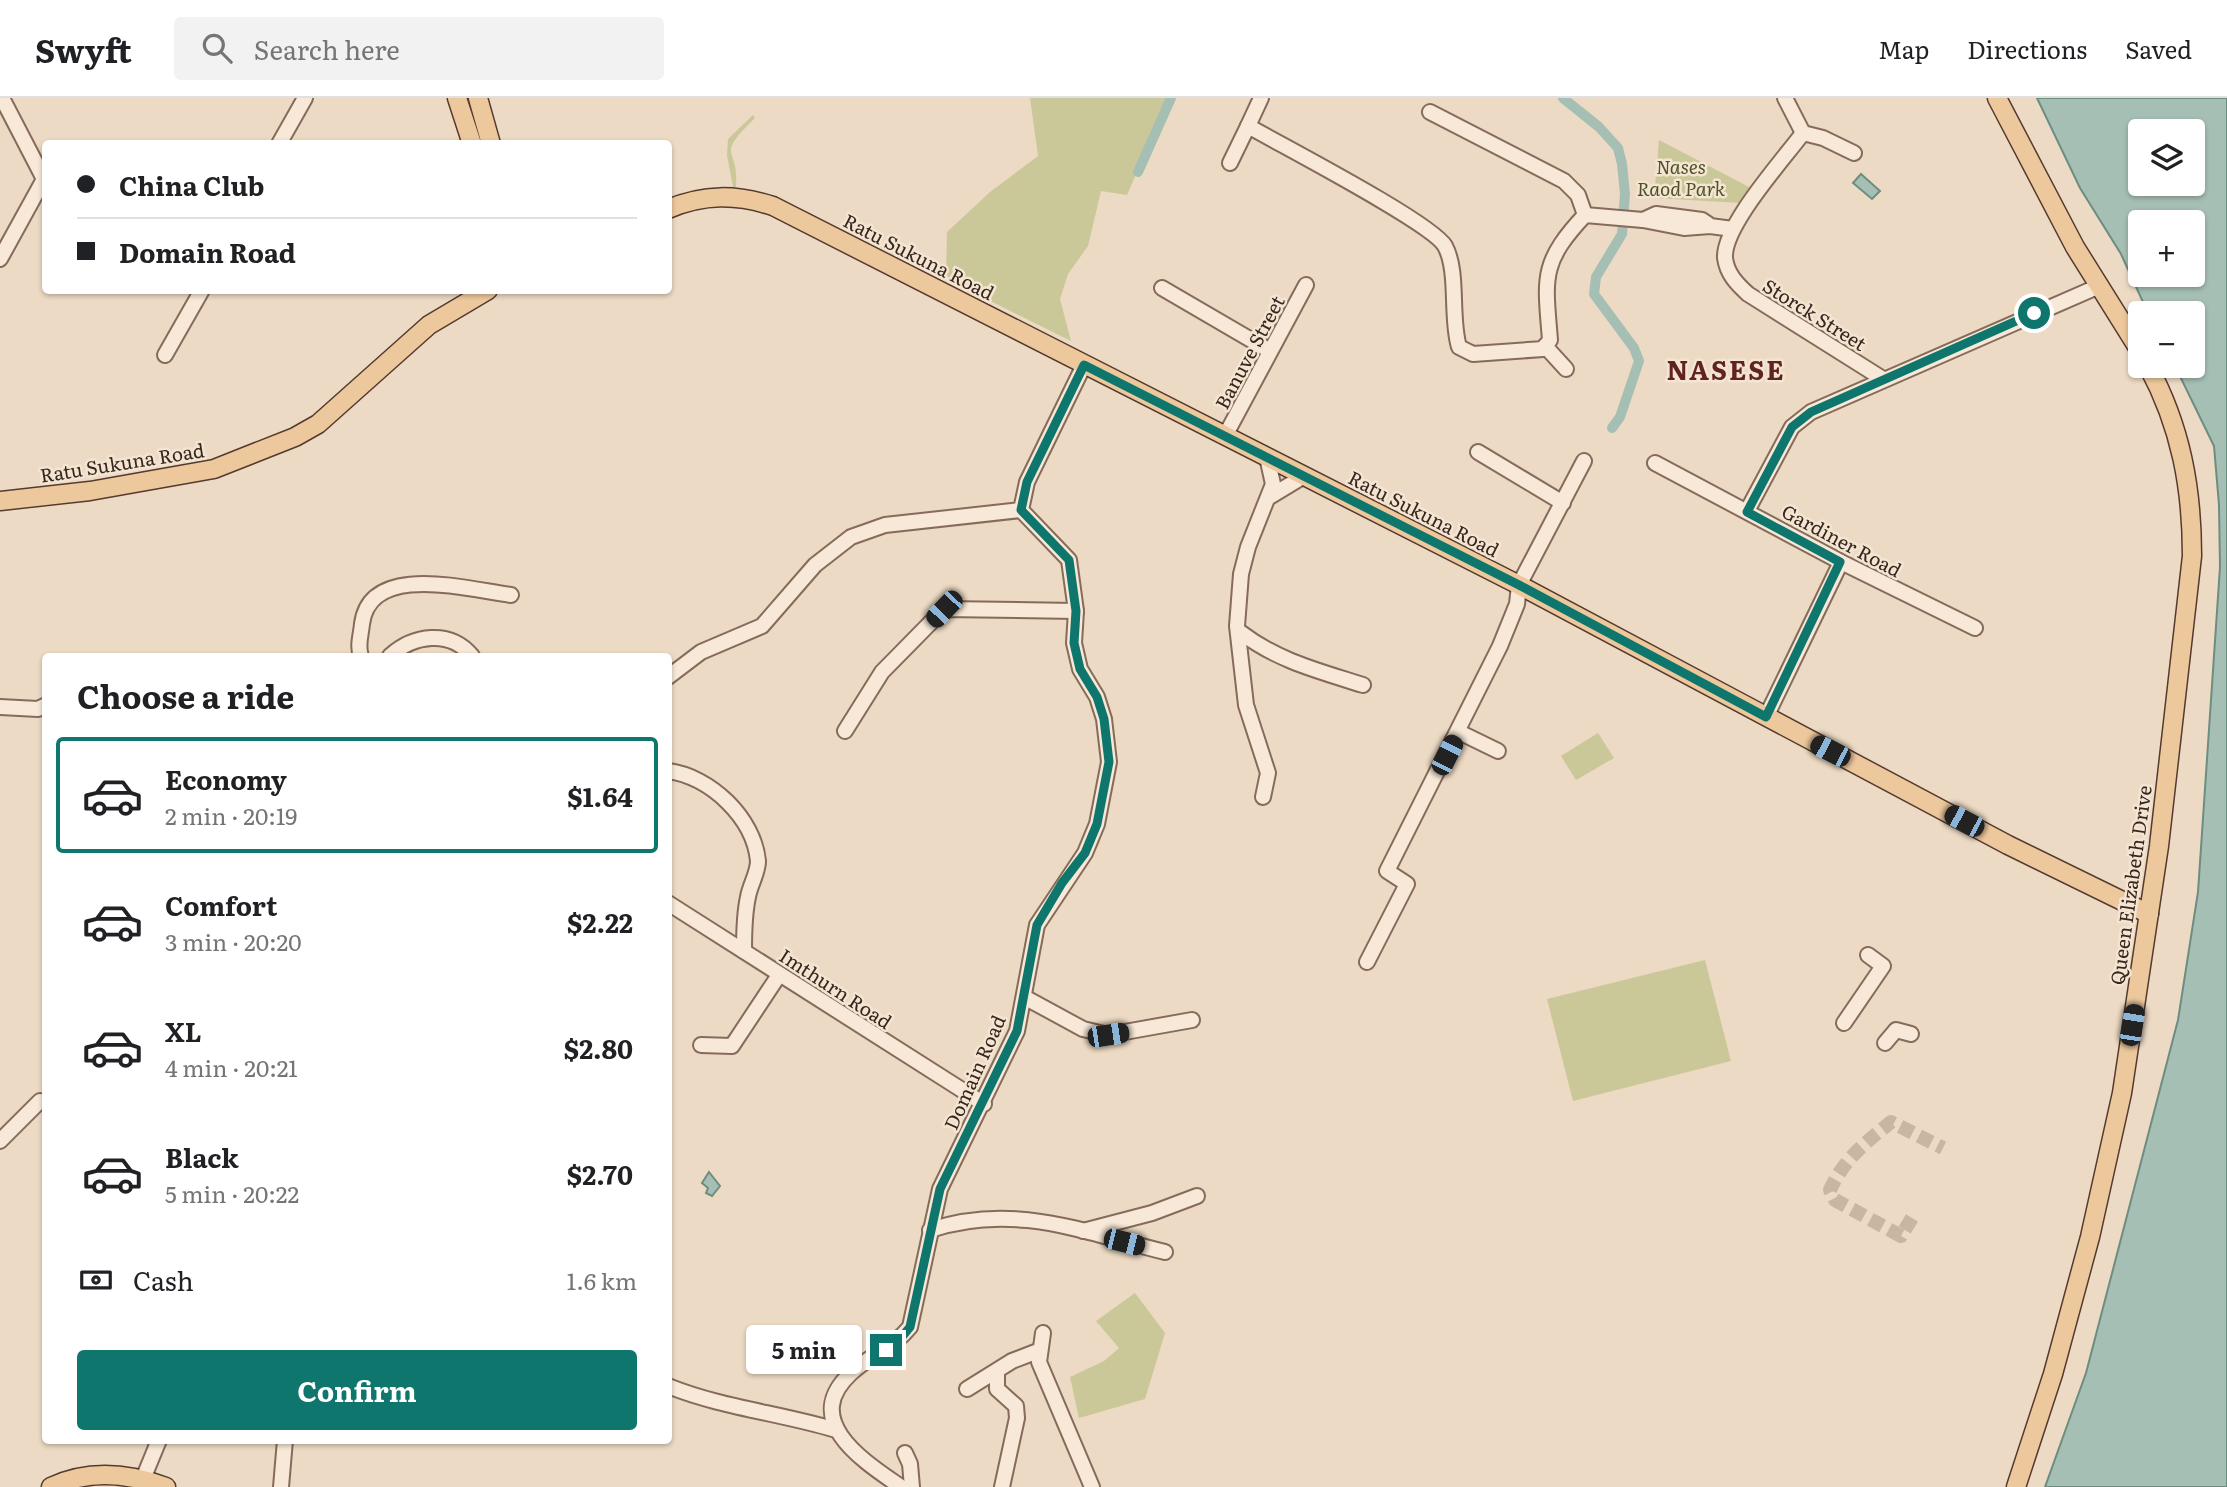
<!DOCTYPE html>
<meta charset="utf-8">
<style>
:root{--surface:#fff;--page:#f2f2f2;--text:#202124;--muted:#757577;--line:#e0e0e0;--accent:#0f766e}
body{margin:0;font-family:Literata,serif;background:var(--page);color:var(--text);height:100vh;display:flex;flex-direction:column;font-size:26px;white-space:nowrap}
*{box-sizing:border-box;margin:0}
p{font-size:23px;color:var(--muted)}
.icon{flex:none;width:38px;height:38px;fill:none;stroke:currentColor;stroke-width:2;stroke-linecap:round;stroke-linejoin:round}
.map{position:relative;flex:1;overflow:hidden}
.panel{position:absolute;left:42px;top:555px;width:630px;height:791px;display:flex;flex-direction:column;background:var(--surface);border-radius:7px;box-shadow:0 2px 5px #0004}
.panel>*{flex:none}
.hud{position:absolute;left:42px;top:42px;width:630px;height:154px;border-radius:7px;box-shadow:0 2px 5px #0004;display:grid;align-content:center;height:154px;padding:0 35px;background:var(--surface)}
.tools{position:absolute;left:2128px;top:21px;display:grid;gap:14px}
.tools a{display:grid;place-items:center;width:77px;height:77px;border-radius:7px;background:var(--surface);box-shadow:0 2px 5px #0004;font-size:35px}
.end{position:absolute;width:32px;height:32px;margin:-16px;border:9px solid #0f766e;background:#fff;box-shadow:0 0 0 4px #fff}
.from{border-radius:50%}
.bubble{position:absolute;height:49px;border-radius:7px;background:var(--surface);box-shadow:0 2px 5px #0004;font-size:23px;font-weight:700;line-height:49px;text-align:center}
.car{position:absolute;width:21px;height:42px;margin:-21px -10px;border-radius:9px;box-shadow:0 0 5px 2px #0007;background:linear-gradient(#222 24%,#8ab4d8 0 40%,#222 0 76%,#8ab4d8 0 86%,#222 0)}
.hud b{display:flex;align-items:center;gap:24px;height:66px;font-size:26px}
.hud b+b{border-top:2px solid var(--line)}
.hud i{width:18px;height:18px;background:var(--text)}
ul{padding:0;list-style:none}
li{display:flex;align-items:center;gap:21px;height:116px;margin:0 14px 10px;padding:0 21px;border:4px solid transparent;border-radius:7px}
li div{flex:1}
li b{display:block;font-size:26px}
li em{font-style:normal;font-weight:700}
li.active{border-color:var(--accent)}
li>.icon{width:63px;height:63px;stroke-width:1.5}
h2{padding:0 35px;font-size:32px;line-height:84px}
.pay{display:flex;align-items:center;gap:18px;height:77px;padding:0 35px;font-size:26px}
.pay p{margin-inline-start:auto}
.action{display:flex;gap:14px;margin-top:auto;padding:14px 35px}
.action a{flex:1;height:80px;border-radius:7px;background:var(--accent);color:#fff;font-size:28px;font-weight:700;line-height:80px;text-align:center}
header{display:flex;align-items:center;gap:42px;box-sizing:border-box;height:98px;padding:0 35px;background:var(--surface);border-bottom:2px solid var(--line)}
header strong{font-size:33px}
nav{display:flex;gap:38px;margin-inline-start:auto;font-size:24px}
.search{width:490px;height:63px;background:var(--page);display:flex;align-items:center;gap:18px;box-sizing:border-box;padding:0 24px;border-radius:7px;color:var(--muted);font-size:26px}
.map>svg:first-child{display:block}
.green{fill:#cac898}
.water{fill:#a6bfb4;stroke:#6d8d80;stroke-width:2;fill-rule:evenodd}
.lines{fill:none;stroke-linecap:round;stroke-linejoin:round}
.canal{stroke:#a6bfb4;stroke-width:10}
.minor-tunnel{stroke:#c8b6a3;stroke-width:14;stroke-dasharray:14 7;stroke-linecap:butt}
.minor-casing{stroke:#866b5b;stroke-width:18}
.major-casing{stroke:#543a2f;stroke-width:21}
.minor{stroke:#f7e8d7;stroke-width:14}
.major{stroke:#eec89d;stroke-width:18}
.route{stroke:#0f766e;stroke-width:9}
.labels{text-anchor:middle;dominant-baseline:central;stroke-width:5;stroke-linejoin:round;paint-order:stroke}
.park-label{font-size:19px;font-style:italic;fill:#4e5226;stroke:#f4e5d3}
.street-label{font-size:19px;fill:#36261e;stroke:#f4e5d3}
.district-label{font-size:26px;font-weight:bold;letter-spacing:2px;fill:#612320;stroke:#f4e5d3}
</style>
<header>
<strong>Swyft</strong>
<div class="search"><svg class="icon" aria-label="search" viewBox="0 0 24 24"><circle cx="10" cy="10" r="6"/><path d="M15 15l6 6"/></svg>Search here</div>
<nav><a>Map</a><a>Directions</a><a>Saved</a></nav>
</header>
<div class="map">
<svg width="2227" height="1389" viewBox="0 0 2227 1389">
<rect width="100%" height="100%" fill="#ecdac4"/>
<g class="green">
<path d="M 1030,0 L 1169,0 L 1127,97 L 1101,93 L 1088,148 L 1068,176 L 1060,201 L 1071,243 L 946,181 L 947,134 L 990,94 L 1038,58 Z"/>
<path d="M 753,17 L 755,20 C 713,61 740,47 736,89 L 733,89 L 727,57 L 728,41 Z"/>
<path d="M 1659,42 L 1753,91 L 1741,105 L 1654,100 Z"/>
<path d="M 1598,635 L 1614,660 L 1576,682 L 1561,658 Z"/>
<path d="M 1705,862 L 1731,963 L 1573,1003 L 1547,901 Z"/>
<path d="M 1135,1195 L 1165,1235 L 1145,1301 L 1079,1320 L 1070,1279 L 1104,1263 L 1119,1250 L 1096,1223 Z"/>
</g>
<g class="water">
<path d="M 2037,0 L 2227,0 L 2227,1389 L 2045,1389 L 2086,1275 L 2178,922 L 2198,794 L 2220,469 L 2219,407 L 2214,348 L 2175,268 L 2193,268 L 2193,215 L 2148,215 L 2121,156 L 2080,90 ZM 2140,33 L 2193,33 L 2193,86 L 2140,86 ZM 2193,124 L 2193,177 L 2140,177 L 2140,124 Z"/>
<path d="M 1861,76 L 1880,93 L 1872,101 L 1853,85 Z"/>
<path d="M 709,1074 L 720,1088 L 712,1098 L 706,1095 L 708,1090 L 702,1085 Z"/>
</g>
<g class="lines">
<g class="canal">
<path d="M 1563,0 L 1599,29 L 1618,50 L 1622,66 L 1625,96 L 1622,136 L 1596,179 L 1594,196 L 1634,250 L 1639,263 L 1620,319 L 1612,330"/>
<path d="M 1138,74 L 1171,0"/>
</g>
<path class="minor-tunnel" d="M 1912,1120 L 1901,1138 L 1835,1102 L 1830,1092 C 1844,1061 1865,1045 1891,1024 L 1943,1050"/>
<g class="minor-casing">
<g id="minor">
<path d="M 2,0 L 44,81"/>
<path d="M 1785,0 L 1803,35 L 1823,40 L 1854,55"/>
<path d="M 1430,14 L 1564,83 L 1578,97 L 1585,117"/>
<path d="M 1248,28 L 1261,0"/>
<path d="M 1803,35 C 1783,62 1723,128 1725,160 C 1727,176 1737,186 1748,196 L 1883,281"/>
<path d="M 279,46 L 305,0"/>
<path d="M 1230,65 L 1248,28 C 1281,47 1432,125 1445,148 C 1459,174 1450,219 1459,249 L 1473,256 L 1543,251 L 1550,242 C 1545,180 1540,165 1585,117 L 1643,122 L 1684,130 L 1710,128 L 1733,131"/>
<path d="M 1643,122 L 1656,116 L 1702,122 L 1708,126"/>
<path d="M 0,161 L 44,81"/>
<path d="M 1162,190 L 1270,253"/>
<path d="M 1545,248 L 1566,271"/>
<path d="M 165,257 L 202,192"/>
<path d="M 1225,338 L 1306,187"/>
<path d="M 1478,354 L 1563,405"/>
<path d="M 1655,365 L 1841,464 L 1975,530"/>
<path d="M 1271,398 L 1304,378"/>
<path d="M 1747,413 L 1792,329 L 1811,314 L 2097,189"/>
<path d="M 1240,534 C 1278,563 1319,573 1363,587"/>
<path d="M 361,558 C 357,548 361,537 362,526 C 370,463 470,492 511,497"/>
<path d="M 390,558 C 413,537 450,531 472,558"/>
<path d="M 668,579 L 701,554 L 762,528 L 815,467 L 851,439 L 885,427 L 1021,412"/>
<path d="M 0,609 L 38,611 L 46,607"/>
<path d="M 1766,619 L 1841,464"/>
<path d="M 845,633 L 882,574 L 944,511 L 1076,513"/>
<path d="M 1459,634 L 1498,653"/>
<path d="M 668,673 C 710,678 754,720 758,763 C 758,775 750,787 748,799 C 744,817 744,835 744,853"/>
<path d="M 1263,699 L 1268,675 L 1246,607 L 1237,528 L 1241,476 L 1248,449 L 1273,386 L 1267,359"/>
<path d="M 668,805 L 984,1006"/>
<path d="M 1367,864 L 1407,786 L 1387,773 L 1500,548 L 1517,506 L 1519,487 L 1584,363"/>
<path d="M 1024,899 L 1083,931 L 1108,937 L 1192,922"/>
<path d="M 1844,925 L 1883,868 L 1868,857"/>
<path d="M 1885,945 L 1896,932 L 1911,936"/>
<path d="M 701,947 L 732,948 L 779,877"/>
<path d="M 0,1043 L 40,1003"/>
<path d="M 930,1132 C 1014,1104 1083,1134 1165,1154"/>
<path d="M 1083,1133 L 1152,1115 L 1197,1098"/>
<path d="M 1043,1235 L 1039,1264 L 1092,1389"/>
<path d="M 997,1273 L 997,1291 L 1016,1308 L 1017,1320 L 1002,1389"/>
<path d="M 668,1288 C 723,1310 780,1315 836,1332"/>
<path d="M 967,1291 L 1012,1263 L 1038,1253"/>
<path d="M 905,1355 L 910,1366 L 912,1389"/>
<path d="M 143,1381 L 159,1342"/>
<path d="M 281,1389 L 285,1342"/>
<path d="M 901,1389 C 865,1364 799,1323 851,1275 C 870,1257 893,1250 910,1229 L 940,1091 L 1017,933 L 1037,827 L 1085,755 L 1097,726 L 1109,664 L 1104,621 L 1097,599 L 1080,571 L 1074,545 L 1076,513 L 1069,462 L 1021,412 L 1027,384 L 1084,267"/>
</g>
</g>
<g class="major-casing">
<g id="major">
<path d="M 457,0 L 472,46"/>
<path d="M 478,0 L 491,46"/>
<path d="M 1997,0 L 2075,149 L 2140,253"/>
<path d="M 668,111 C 704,96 736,96 773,108 L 1519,487 L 2008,747 L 2149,816"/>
<path d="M 0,403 L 90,393 L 214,371 L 295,339 L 318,326 L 429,227 L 488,192"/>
<path d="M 51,1389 C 89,1371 128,1375 166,1389"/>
<path d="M 2016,1389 L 2053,1276 L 2090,1139 L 2122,995 L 2159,748 L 2192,458 C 2192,390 2181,329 2148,268"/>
</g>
</g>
<use href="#minor" class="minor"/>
<use href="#major" class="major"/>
</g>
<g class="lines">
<path class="route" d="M 886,1252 L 897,1245 L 910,1229 L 940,1091 L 1017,933 L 1037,827 L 1062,785 L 1085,755 L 1097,726 L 1109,664 L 1104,621 L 1097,599 L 1080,571 L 1074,545 L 1076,513 L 1069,462 L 1021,412 L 1027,384 L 1084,267 L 1519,487 L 1766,619 L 1840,464 L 1747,414 L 1792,329 L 1811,314 L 2034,215"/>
</g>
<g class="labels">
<g class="park-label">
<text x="1681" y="68">Nases<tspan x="1681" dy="22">Raod Park</tspan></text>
</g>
<g class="street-label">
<text transform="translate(919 158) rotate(27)">Ratu Sukuna Road</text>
<text transform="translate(1815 216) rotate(32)">Storck Street</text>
<text transform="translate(1249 254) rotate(-62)">Banuve Street</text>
<text transform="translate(122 364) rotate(-9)">Ratu Sukuna Road</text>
<text transform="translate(1424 415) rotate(27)">Ratu Sukuna Road</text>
<text transform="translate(1842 442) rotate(28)">Gardiner Road</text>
<text transform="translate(2130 787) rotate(-82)">Queen Elizabeth Drive</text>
<text transform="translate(836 890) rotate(33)">Imthurn Road</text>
<text transform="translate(974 974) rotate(-66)">Domain Road</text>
</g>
<g class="district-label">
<text x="1726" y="270">NASESE</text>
</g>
</g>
</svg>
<div class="tools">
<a><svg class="icon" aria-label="layers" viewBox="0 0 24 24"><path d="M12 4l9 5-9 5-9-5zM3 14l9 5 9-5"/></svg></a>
<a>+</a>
<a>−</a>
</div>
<i class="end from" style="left:2034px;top:215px"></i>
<i class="end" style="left:886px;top:1252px"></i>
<div class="bubble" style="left:746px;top:1227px;width:116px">5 min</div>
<i class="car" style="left:944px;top:511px;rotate:224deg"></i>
<i class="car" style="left:1830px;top:653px;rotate:297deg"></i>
<i class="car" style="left:1447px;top:657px;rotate:27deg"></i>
<i class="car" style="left:1964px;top:723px;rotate:298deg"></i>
<i class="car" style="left:2132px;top:927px;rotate:9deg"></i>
<i class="car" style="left:1108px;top:937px;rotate:81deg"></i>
<i class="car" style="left:1124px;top:1144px;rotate:104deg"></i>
<div class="hud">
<b><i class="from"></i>China Club</b>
<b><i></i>Domain Road</b>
</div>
<section class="panel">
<h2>Choose a ride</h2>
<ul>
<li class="active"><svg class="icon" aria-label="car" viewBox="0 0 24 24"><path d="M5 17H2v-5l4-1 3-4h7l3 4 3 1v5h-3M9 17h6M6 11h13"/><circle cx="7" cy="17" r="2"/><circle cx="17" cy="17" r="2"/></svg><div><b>Economy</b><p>2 min · 20:19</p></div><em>$1.64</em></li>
<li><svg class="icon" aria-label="car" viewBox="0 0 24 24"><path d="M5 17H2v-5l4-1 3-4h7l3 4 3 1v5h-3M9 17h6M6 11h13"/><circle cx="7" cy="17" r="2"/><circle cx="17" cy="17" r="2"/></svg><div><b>Comfort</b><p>3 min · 20:20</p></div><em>$2.22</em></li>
<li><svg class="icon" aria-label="car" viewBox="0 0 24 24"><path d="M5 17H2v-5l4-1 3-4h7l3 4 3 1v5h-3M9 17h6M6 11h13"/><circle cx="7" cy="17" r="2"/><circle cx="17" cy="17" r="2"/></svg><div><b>XL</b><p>4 min · 20:21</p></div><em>$2.80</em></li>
<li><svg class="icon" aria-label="car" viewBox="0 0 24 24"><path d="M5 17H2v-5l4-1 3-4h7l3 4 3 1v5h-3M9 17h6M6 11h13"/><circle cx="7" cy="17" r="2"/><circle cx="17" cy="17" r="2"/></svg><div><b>Black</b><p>5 min · 20:22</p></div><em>$2.70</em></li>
</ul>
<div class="pay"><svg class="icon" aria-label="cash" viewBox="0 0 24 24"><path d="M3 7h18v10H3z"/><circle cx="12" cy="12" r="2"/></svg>Cash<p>1.6 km</p></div>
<div class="action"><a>Confirm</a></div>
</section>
</div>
